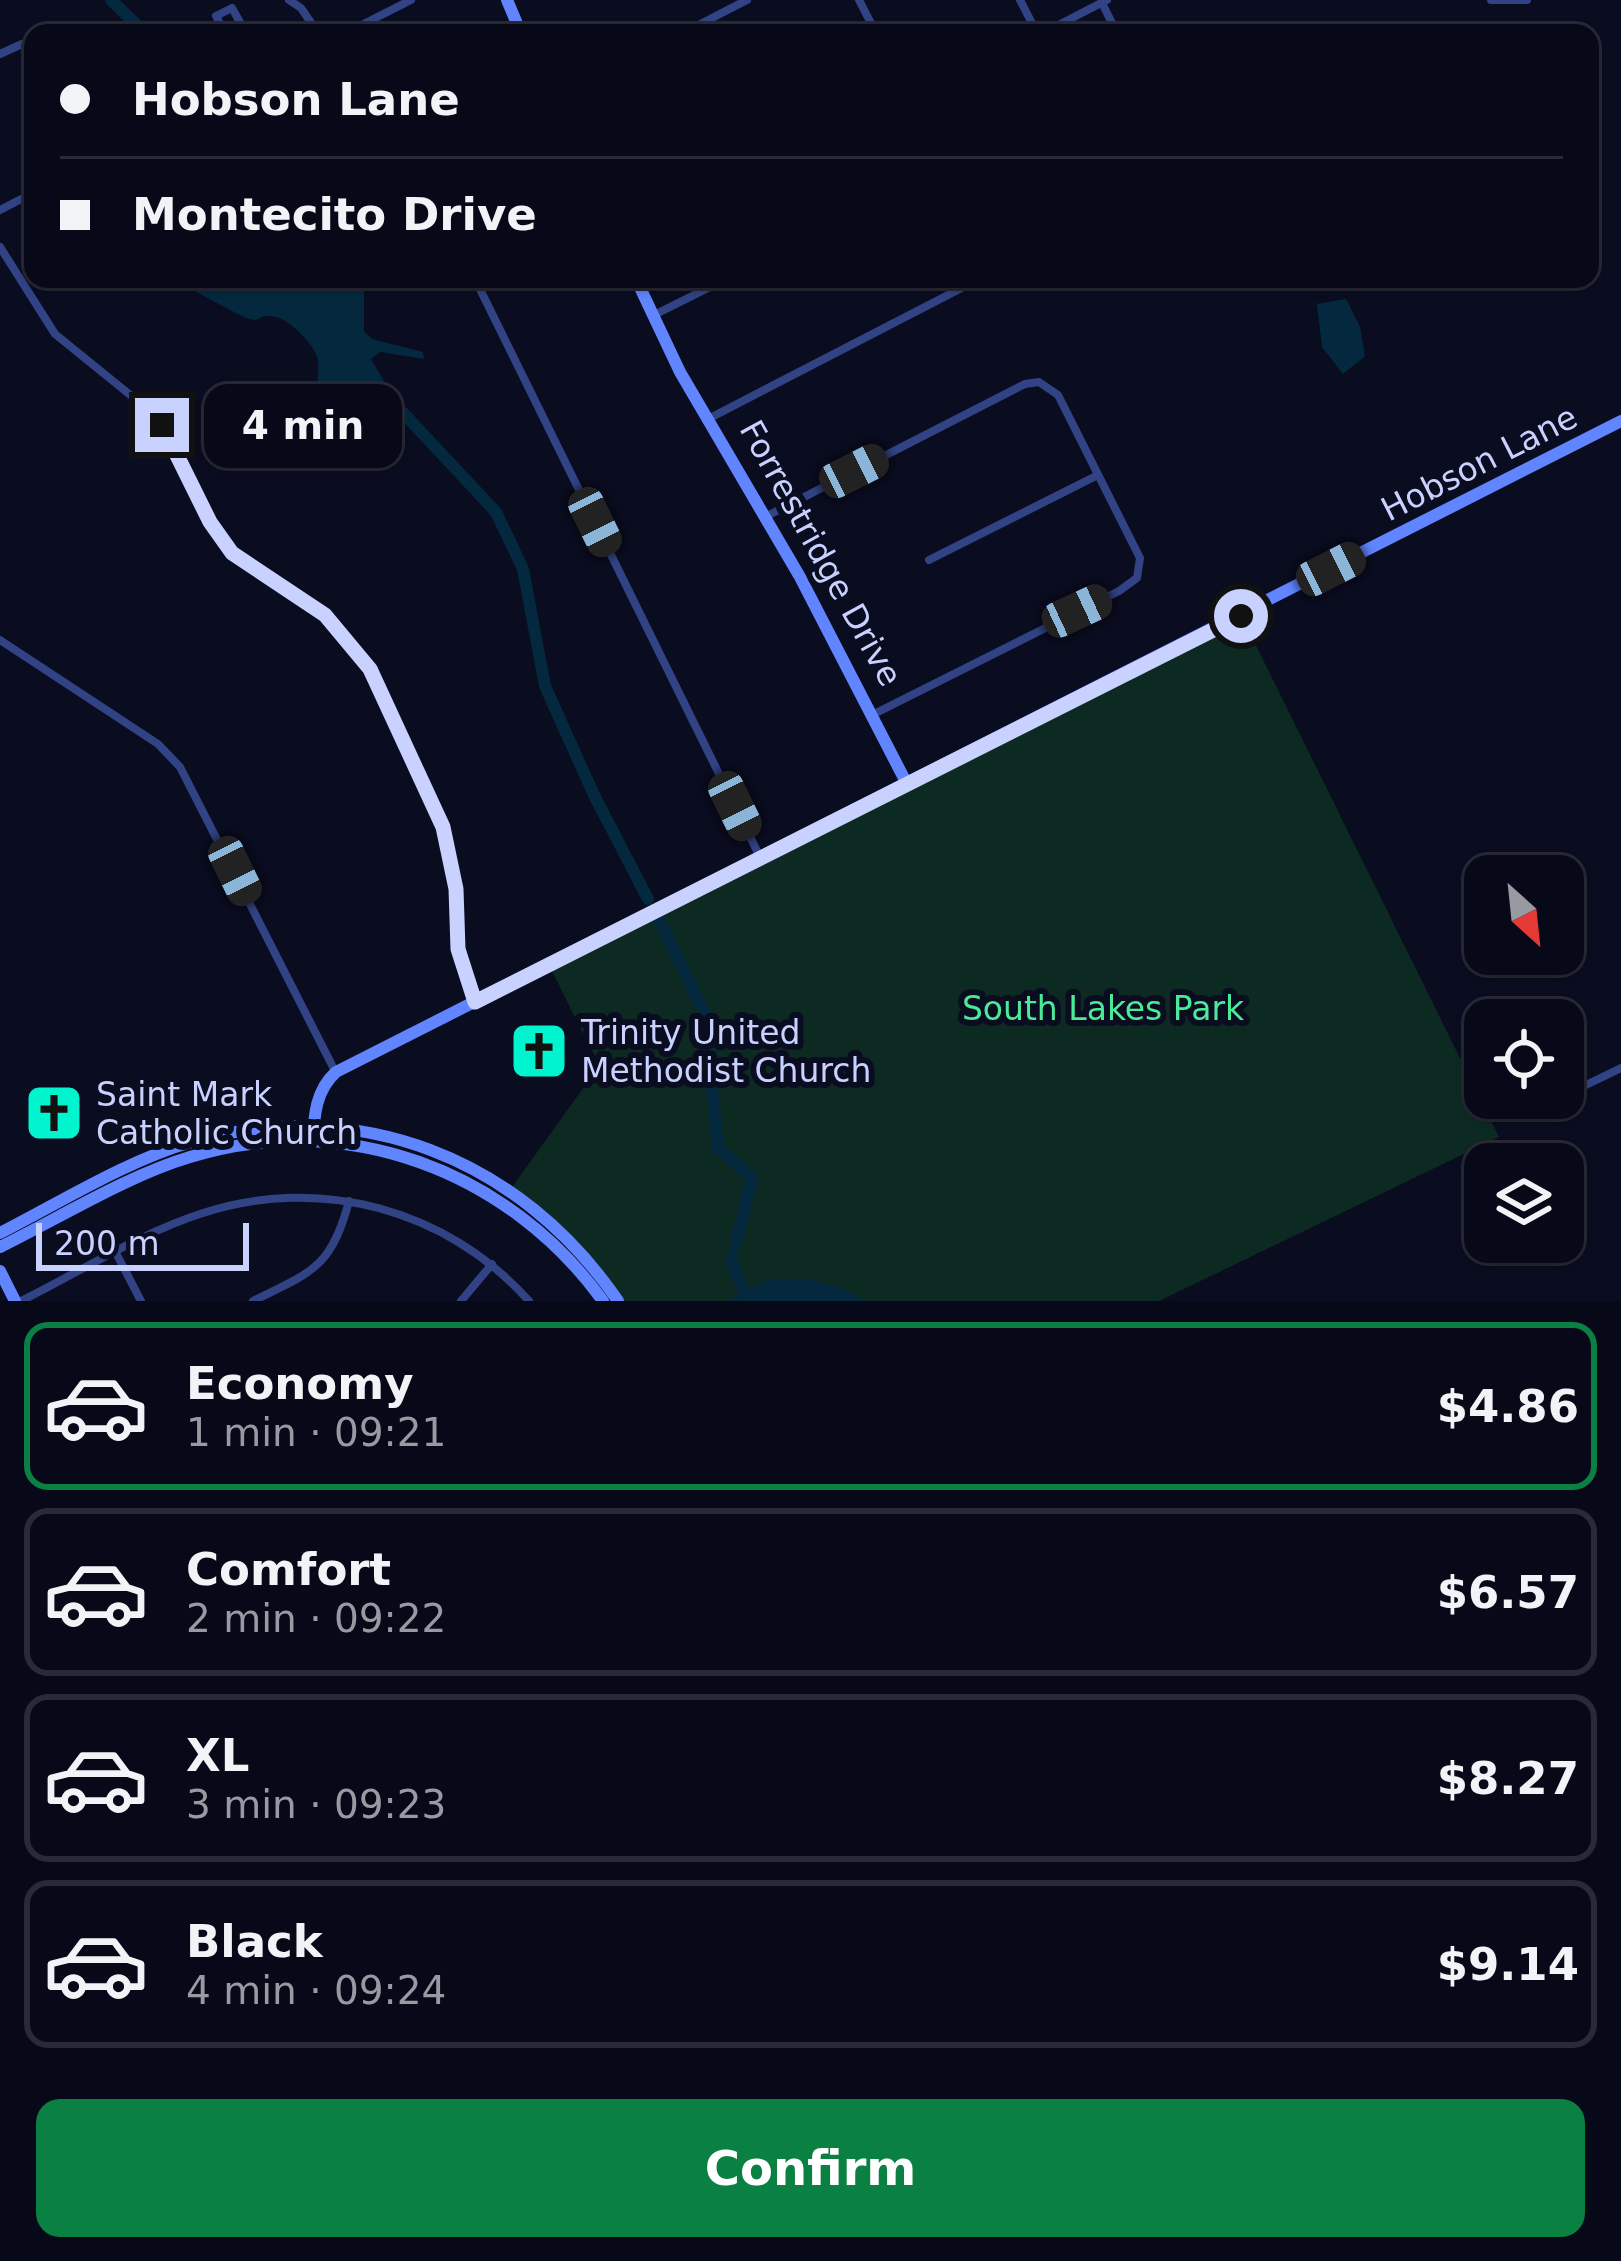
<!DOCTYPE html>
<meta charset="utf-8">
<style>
:root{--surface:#080918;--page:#161725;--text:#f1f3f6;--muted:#989aa2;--line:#292a37;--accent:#0b8043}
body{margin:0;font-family:"DejaVu Sans",sans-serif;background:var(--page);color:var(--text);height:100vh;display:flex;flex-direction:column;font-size:45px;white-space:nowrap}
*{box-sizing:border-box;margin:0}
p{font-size:39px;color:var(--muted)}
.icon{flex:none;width:66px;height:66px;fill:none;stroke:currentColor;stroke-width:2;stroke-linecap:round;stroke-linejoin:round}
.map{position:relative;height:1301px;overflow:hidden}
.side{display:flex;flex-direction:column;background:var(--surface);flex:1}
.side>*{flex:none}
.guide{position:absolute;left:24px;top:24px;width:1575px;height:264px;border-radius:24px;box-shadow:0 3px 9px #0004,0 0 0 3px var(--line);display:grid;align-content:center;height:264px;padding:0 36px;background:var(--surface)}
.needle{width:78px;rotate:153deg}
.tools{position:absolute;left:1464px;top:855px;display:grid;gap:24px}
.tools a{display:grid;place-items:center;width:120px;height:120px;border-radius:24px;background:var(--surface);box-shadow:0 3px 9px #0004,0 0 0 3px var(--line);font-size:60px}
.scale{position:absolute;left:36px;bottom:30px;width:213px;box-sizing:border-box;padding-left:12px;border:6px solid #c9d1ff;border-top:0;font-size:33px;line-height:42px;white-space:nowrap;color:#c9d1ff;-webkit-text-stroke:9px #0a0c20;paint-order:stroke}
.end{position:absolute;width:54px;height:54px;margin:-27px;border:15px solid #c9d1ff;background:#111;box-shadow:0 0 0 6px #111}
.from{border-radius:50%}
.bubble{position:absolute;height:84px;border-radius:24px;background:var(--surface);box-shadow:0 3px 9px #0004,0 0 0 3px var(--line);font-size:39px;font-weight:800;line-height:84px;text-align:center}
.car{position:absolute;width:36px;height:72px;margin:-36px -18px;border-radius:15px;box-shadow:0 0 9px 3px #0007;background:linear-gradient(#222 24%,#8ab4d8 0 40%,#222 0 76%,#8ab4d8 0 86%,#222 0)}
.guide b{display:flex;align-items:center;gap:42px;height:114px;font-size:45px}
.guide b+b{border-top:3px solid var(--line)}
.guide i{width:30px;height:30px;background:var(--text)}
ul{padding:21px 0 0;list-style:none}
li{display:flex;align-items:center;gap:36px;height:168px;margin:0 24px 18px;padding:0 12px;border:6px solid var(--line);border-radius:24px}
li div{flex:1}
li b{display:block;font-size:45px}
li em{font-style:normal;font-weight:800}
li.selected{border-color:var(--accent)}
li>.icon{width:108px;height:108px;stroke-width:1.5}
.action{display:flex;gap:24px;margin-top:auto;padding:24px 36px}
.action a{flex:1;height:138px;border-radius:24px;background:var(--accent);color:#fff;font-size:48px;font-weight:800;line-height:138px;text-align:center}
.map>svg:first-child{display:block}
.green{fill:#0d2a22}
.water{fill:#04293f}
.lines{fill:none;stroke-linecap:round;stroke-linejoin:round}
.river{stroke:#04293f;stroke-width:12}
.street{stroke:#314384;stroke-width:8}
.secondary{stroke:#6085ff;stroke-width:12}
.route{stroke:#c9d1ff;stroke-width:15}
.labels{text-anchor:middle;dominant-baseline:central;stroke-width:12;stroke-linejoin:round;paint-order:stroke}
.street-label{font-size:33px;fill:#c9d1ff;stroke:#0a0c20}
.park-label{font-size:33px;fill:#4aea99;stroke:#0a0c20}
.poi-label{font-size:33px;fill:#c9d1ff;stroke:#0a0c20;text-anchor:start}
</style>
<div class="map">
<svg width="1621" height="1301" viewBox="0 0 1621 1301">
<rect width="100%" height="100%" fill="#0a0c20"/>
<path class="green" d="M 1243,619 L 1499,1137 L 1159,1301 L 616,1301 L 596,1271 L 510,1190 L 599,1066 L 550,967 Z"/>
<g class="water">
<path d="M 174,279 L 351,279 L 363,285 L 364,291 L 364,331 L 372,339 L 423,352 L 424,359 L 380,352 L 371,359 L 386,385 L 366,385 C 356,402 338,401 320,406 C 311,387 325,369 314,350 C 306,337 285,315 269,316 C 255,316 263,322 250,319 C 245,319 178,282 174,279 Z"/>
<path d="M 1346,299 L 1360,327 L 1365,356 L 1343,374 L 1322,347 L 1317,304 Z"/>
<path d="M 802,1278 L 837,1286 L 866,1301 L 729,1301 L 766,1281 Z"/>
</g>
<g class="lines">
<g class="river">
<path d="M 111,0 L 145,33"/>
<path d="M 365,372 L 496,512 L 523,569 L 545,686 L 594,795 L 648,899"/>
<path d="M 659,920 L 705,1014 L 718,1148 L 752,1178 L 736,1242"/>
<path d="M 733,1254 L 731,1260 L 748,1301"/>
</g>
<g class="street">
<path d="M 289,0 L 301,8 L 318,33"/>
<path d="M 859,0 L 876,33"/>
<path d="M 1020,0 L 1037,33"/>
<path d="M 1491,0 L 1527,0"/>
<path d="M 1102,3 L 1117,33"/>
<path d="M 225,33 L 216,16 L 232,8 L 246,33"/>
<path d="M 346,33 L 411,0"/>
<path d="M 683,33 L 747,0"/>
<path d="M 1043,33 L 1107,0"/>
<path d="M 0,54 L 22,44"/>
<path d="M 0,210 L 33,193"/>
<path d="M 0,247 L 55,334 L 150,411 L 173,442 L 210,522 L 232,553 L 325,615 L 370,669 L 443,827 L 456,889 L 458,948 L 475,1002"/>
<path d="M 475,279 L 760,857"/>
<path d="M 652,316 L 726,279"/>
<path d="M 708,419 L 979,279"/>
<path d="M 765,517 L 1025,384 L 1039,382 L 1058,395 L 1140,558 L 1137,578 L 1119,591 L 872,715"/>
<path d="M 929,560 L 1098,475"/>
<path d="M 0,640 L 158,744 L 180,767 L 335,1071"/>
<path d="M 1563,1096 L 1621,1068"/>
<path d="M 1555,1099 L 1558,1098"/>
<path d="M 116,1253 L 141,1301"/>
<path d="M 21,1301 C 80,1272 140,1233 203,1213 C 320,1175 447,1209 529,1301"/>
<path d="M 253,1301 C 311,1272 331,1269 349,1201"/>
<path d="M 461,1301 L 492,1264"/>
</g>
<g class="secondary">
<path d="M 507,0 L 521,33"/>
<path d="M 636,279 L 680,372 L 800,577 L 907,784"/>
<path d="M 313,1140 C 314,1115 316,1090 336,1072 L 1621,421"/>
<path d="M 0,1233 C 59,1203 128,1160 191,1142 C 359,1094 521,1159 618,1301"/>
<path d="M 0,1247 C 59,1218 129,1175 190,1157 C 346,1109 509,1171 603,1301"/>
<path d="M 0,1271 L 15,1301"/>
</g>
</g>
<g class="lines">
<path class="route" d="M 162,425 L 210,522 L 232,553 L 325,615 L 370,669 L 443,827 L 456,889 L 458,949 L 475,1002 L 1241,616"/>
</g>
<defs>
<g id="church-square" transform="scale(3)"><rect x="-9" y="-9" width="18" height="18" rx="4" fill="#00f4ce" stroke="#0a0c20"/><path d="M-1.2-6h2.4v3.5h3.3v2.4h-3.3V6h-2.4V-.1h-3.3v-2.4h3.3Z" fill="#111"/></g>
</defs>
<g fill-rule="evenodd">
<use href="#church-square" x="539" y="1051"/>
<use href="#church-square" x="54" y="1113"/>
</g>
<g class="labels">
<g class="street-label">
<text transform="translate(1479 463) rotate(-27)">Hobson Lane</text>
<text transform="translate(821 553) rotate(61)">Forrestridge Drive</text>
</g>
<g class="park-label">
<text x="1103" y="1008">South Lakes Park</text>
</g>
<g class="poi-label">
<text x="581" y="1032">Trinity United<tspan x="581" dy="38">Methodist Church</tspan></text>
<text x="96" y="1094">Saint Mark<tspan x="96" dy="38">Catholic Church</tspan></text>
</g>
</g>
</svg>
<div class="tools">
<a><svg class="needle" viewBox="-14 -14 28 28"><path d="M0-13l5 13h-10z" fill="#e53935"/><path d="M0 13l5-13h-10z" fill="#989aa2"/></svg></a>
<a><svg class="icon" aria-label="locate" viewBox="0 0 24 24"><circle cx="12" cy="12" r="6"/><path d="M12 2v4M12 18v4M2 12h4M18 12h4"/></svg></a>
<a><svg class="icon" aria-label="layers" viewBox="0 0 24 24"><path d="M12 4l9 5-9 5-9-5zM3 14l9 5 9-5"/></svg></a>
</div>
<div class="scale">200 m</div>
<i class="end from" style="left:1241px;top:616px"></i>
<i class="end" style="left:162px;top:425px"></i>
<div class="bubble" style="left:204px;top:384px;width:198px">4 min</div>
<i class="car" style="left:854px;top:471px;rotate:63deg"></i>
<i class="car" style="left:595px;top:522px;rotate:154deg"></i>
<i class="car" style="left:1331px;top:569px;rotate:63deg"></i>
<i class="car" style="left:1077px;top:611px;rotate:65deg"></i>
<i class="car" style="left:735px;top:806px;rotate:154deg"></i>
<i class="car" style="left:235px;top:871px;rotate:154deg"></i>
<div class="guide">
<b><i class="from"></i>Hobson Lane</b>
<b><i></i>Montecito Drive</b>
</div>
</div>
<section class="side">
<ul>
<li class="selected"><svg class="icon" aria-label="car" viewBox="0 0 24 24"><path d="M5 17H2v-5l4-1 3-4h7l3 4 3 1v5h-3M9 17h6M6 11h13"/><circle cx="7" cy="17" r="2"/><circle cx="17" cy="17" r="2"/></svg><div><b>Economy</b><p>1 min · 09:21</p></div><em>$4.86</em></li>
<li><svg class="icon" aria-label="car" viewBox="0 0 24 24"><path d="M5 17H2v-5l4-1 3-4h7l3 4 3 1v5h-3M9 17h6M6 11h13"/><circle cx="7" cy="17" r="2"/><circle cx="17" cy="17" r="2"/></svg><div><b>Comfort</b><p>2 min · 09:22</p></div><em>$6.57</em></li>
<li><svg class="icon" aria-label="car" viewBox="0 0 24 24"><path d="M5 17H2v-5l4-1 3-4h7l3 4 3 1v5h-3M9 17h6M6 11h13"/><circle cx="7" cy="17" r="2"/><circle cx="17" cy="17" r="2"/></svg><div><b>XL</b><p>3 min · 09:23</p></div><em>$8.27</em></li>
<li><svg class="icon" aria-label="car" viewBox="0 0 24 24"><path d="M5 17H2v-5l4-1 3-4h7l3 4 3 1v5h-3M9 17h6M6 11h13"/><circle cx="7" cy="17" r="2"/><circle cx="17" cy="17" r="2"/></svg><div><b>Black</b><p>4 min · 09:24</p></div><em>$9.14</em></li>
</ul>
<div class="action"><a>Confirm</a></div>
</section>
